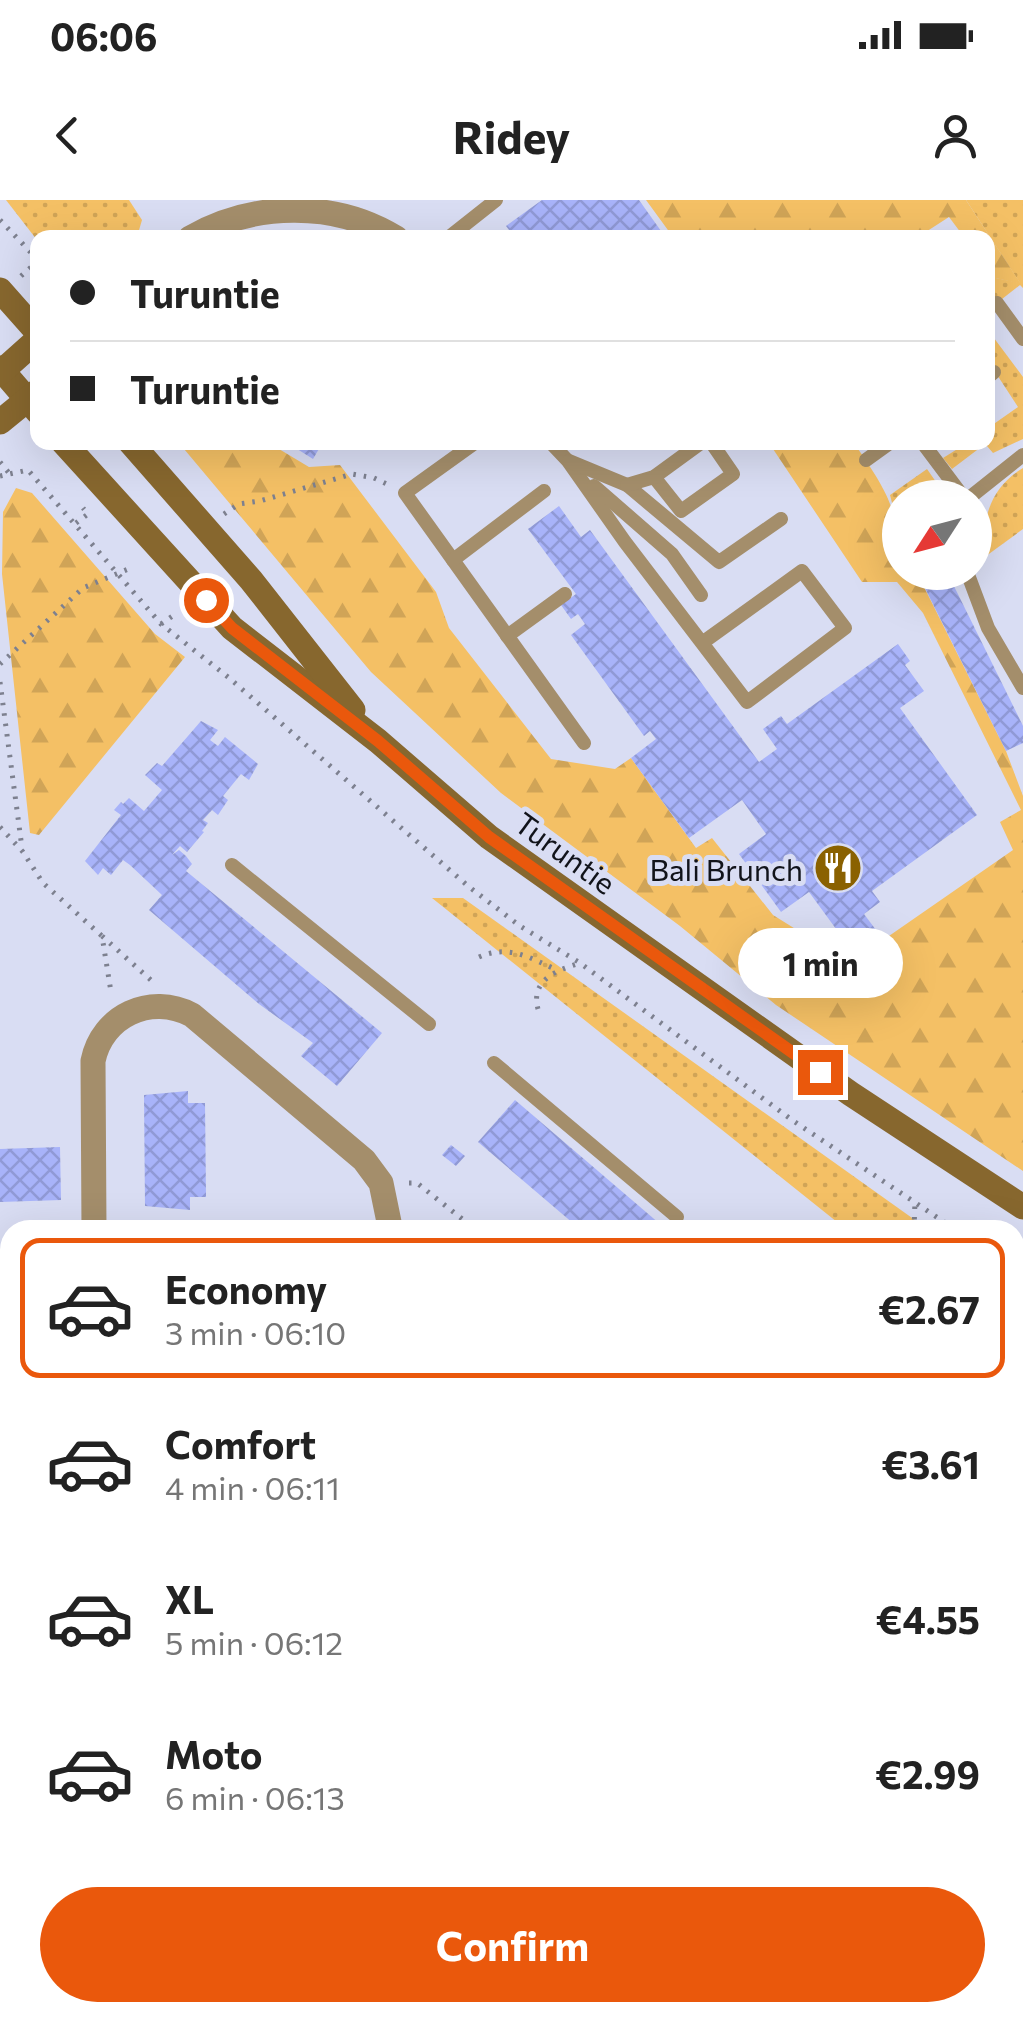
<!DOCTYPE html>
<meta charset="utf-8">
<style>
:root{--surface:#fff;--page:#f6f6f6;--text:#222;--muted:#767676;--line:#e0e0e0;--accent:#ea580c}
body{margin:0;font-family:Commissioner,sans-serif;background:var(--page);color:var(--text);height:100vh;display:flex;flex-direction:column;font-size:38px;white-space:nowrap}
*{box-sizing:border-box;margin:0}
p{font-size:32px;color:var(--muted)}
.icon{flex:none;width:55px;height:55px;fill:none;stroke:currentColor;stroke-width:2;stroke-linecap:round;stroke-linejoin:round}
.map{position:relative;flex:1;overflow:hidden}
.sheet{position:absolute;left:0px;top:1020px;width:1025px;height:802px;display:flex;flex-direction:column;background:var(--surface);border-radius:30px 30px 0 0;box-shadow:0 10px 40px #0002}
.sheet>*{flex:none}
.hud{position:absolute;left:30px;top:30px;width:965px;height:220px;border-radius:20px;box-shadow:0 10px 40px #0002;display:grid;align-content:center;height:220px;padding:0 40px;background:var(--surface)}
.needle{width:65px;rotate:234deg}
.controls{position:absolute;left:882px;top:280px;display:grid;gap:20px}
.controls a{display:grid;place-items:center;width:110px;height:110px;border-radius:50%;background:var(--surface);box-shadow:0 10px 40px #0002;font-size:50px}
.end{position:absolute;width:45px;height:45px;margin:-22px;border:12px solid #ea580c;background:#fff;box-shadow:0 0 0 5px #fff}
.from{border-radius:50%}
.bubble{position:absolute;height:70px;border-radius:35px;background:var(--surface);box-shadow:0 10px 40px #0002;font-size:32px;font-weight:700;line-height:70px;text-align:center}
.hud b{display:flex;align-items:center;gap:35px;height:95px;font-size:38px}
.hud b+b{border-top:2px solid var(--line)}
.hud i{width:25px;height:25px;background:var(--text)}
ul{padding:18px 0 0;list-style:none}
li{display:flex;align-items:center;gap:30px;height:140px;margin:0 20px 15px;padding:0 20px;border:5px solid transparent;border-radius:20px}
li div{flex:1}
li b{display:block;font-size:38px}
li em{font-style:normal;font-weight:700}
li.selected{border-color:var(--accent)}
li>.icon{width:90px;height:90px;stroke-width:1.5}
.primary-button{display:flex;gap:20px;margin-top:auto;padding:20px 40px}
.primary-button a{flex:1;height:115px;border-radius:60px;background:var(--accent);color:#fff;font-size:40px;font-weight:700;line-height:115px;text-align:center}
.status{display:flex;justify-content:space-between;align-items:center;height:70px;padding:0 50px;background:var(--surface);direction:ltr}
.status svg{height:28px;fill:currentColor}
header{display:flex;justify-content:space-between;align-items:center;height:130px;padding:0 40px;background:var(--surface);font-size:45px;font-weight:700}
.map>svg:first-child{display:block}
.grass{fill:url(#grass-dots)}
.forest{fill:url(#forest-firs)}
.building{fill:url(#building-cross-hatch)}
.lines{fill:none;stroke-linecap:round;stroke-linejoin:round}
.path{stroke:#7d808f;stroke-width:5;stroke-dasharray:2.5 8;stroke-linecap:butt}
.service{stroke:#a48e6b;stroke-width:14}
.minor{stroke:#a48e6b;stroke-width:25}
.secondary{stroke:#87672e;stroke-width:25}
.route{stroke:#ea580c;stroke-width:12}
.labels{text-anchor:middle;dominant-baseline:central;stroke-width:10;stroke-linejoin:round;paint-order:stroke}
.street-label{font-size:30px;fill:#11131a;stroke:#d9ddf3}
.poi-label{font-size:30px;fill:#11131a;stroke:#d9ddf3;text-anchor:end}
</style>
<div class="status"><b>06:06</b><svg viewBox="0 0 49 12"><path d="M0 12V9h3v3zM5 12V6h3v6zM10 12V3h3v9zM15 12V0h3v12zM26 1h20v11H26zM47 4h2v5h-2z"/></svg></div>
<header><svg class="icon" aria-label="back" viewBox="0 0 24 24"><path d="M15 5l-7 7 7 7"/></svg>Ridey<svg class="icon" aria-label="person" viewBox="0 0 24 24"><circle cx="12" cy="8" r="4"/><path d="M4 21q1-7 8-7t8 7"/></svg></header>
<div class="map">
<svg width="1023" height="1822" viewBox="0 0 1023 1822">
<defs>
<pattern id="grass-dots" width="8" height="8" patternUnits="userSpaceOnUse" patternTransform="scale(2.5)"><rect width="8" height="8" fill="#f4c065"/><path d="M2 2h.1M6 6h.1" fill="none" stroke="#d0a457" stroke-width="1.8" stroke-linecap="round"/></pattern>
<pattern id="forest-firs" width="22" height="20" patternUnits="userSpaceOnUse" patternTransform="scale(2.5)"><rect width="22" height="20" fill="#f4c065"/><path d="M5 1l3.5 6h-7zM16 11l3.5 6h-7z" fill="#d0a457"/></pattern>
<pattern id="building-cross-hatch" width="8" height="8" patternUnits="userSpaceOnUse" patternTransform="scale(2.5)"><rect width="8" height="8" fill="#a8b3f9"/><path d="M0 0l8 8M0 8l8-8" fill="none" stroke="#9099d5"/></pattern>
</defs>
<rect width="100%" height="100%" fill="#d9ddf3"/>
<g class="grass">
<path d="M 6,0 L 129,0 L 142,20 L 137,37 L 37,40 Z"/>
<path d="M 966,0 L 1023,0 L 1023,88 L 1020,85 L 988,110 L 988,79 L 991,77 L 1020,83 Z"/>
<path d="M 988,130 L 1023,177 L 1023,239 L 993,253 L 987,246 L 981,247 L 952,269 L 943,258 L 967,243 L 988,242 L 988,228 L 1018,207 L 988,161 Z"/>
<path d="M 1023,268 L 1023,329 L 982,359 C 983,320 988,289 1023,268 Z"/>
<path d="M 927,269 L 943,292 L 939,297 L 900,298 L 900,334 L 890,295 Z"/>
<path d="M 432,698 L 463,698 L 929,1030 L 847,1030 Z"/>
<path d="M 1015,1477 L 1023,1479 L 1023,1811 L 1015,1811 Z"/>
</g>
<g class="forest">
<path d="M 646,0 L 966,0 L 1021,84 L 991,77 L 988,72 L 988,38 L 964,37 L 949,17 L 918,37 L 673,37 Z"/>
<path d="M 179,243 L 269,243 L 309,267 L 340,265 L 436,392 L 449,428 L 551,559 L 615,569 L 631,558 L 696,648 L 712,638 L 773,715 L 850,763 L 1013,650 L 1000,622 L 1021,610 L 923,413 L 897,382 L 862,382 L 769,243 L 854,243 C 888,293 900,310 900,372 L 917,373 L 1006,551 L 1023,596 L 1023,971 L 776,805 L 680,726 L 501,593 L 371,472 Z"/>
<path d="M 16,288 L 32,293 L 155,434 L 185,457 L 39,635 L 30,633 L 2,374 L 3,312 Z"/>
<path d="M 371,1813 L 511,1813 L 515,1822 L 398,1822 Z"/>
</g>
<g class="building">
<path d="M 542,0 L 639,0 L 666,38 L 507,38 L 512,34 L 506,26 Z"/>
<path d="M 286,242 L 323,242 L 313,259 Z"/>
<path d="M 559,306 L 581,337 L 590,330 L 759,562 L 777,549 L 763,529 L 781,516 L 787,524 L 898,444 L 910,461 L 905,465 L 924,491 L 900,508 L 977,615 L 872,691 L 880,702 L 864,714 L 876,730 L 850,748 L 809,692 L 781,712 L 739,654 L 766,634 L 742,600 L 689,638 L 631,558 L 656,539 L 650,531 L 644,536 L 571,435 L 585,424 L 578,414 L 571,419 L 561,405 L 576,394 L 528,329 Z"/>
<path d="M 917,372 L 947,372 L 1023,526 L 1023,543 L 1006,551 Z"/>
<path d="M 201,521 L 218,530 L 210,540 L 218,546 L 225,537 L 258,564 L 249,580 L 241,574 L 223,596 L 228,600 L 218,615 L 212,610 L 203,620 L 208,623 L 202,631 L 204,632 L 187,652 L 180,646 L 172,655 L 179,650 L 186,656 L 192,664 L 186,671 L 382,833 L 337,886 L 301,856 L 313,843 L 259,804 L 149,710 L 162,695 L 130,665 L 123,660 L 111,675 L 103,668 L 98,675 L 85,661 L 121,615 L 114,610 L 121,602 L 123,604 L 129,598 L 144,611 L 162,590 L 145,575 L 157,563 L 162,566 Z"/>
<path d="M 188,891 L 188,903 L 205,903 L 206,997 L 190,997 L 190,1010 L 145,1006 L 144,895 Z"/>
<path d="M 515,900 L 667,1030 L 581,1030 L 478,942 Z"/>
<path d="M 451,945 L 465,956 L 456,966 L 442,955 Z"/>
<path d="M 60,947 L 61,1000 L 0,1002 L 0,949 Z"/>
<path d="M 10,1242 L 10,1294 L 0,1294 L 0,1243 Z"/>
<path d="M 1015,1249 L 1023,1255 L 1023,1327 L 1015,1320 Z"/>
<rect x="0" y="1604" width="10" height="49"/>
<rect x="146" y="1812" width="71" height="10"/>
<path d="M 520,1812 L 575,1812 L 559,1822 L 526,1822 Z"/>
<path d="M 758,1812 L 813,1812 L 837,1821 L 761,1822 Z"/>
</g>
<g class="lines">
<g class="path">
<path d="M 0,20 L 38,60"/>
<path d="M 21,76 L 38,61"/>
<path d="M 0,262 L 9,273"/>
<path d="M 0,276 L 28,270 L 161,424 L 228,477 L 468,686 L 520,726 L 580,763 L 792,920 L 956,1030"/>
<path d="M 224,314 L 239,304 L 260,301 L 352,274 L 374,278 L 389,285"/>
<path d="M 76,323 L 88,314 L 83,308"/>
<path d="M 161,424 L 174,415"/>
<path d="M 0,464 L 83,388 L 133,367"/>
<path d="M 0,482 L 22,648"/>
<path d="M 0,627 L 23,652 L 43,683 L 102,736 L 111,792"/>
<path d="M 102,736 L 153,782"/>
<path d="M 479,757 C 509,744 530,758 557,770"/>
<path d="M 538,809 C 530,780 557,770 580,763"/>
<path d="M 409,983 L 417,983 L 476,1030"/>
<path d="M 914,1030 L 915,1001"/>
<path d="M 1015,1071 L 1023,1076"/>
<path d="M 1015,1225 L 1023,1230"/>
<path d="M 1015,1396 L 1023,1387"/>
<path d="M 1015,1434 L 1023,1440"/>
<path d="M 1015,1488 L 1023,1499"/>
<path d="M 338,1812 L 342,1822"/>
<path d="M 877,1812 L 882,1819 L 906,1822"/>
<path d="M 417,1822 L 420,1812"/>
</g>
<g class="service">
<path d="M 448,38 L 496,0"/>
<path d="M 997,103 L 1023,139"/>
<path d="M 988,177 L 994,172"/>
<path d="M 476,242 L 405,293 L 584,543"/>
<path d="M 550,242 L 568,261 L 625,342 L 747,502 L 845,428 L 802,371 L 702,443"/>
<path d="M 922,242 L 964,298"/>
<path d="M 866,260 L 891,242"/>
<path d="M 569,261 L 627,285 L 719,362 L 781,319"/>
<path d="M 654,277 L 681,311 L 733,274 L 711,242"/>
<path d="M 627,285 L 654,277 L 702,242"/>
<path d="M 594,286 L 672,354 L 701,395"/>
<path d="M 969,298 L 1023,255"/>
<path d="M 453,360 L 544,291"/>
<path d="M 967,372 L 988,428 L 1023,488"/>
<path d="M 507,436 L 565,394"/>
<path d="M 232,665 L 429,824"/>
<path d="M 494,863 L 677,1017"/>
<path d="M 0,1747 L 10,1747"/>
<path d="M 242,1812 L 242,1822"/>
</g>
<g class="minor">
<path d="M 190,38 C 253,2 334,0 396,38"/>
<path d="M 94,1030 L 93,861 C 102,816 150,793 192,815 L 364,960 L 381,983 L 389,1022"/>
<path d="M 0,1564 L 10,1564"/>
<path d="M 108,1812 L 108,1822"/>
<path d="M 963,1812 L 969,1822"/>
</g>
<g class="secondary">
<path d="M 0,90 L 38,133"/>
<path d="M 0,168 L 38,212"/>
<path d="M 0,173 L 38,139"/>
<path d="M 0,222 L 38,191"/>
<path d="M 63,242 L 232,428 L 378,541 L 489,637 L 851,894 L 1023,1007"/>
<path d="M 130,242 L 251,380 L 353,510"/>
</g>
</g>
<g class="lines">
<path class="route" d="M 206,400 L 232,428 L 378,541 L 489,637 L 820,872"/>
</g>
<defs>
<g id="restaurant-disc" transform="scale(2.5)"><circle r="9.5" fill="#8a6100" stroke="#d9ddf3"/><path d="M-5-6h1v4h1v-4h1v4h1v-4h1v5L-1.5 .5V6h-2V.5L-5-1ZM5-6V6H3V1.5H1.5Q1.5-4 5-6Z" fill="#fff"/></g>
</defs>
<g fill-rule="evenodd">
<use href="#restaurant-disc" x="838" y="668"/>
</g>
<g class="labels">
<g class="street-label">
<text transform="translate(566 652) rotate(36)">Turuntie</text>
</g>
<g class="poi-label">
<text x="803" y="668">Bali Brunch</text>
</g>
</g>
</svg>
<div class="controls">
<a><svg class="needle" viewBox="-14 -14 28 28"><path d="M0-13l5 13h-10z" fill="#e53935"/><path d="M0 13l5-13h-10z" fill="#767676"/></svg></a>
</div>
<i class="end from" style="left:206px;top:400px"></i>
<i class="end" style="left:820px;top:872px"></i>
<div class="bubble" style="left:738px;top:728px;width:165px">1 min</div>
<div class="hud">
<b><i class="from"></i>Turuntie</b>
<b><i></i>Turuntie</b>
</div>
<section class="sheet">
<ul>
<li class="selected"><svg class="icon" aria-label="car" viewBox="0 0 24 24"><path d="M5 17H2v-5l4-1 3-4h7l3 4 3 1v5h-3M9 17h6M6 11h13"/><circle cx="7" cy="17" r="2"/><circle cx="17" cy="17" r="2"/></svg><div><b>Economy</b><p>3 min · 06:10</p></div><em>€2.67</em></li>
<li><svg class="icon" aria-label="car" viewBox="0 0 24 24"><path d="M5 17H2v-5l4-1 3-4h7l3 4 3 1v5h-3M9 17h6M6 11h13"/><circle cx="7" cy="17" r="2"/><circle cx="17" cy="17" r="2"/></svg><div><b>Comfort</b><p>4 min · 06:11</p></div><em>€3.61</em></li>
<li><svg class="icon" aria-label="car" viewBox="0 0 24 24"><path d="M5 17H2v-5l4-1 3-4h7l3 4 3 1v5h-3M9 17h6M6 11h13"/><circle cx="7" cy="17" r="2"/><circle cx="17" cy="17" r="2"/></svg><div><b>XL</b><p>5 min · 06:12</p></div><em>€4.55</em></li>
<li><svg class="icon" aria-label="car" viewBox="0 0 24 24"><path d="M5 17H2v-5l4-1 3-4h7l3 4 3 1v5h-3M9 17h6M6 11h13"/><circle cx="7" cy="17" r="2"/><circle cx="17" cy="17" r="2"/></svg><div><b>Moto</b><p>6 min · 06:13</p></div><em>€2.99</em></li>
</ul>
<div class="primary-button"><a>Confirm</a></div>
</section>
</div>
